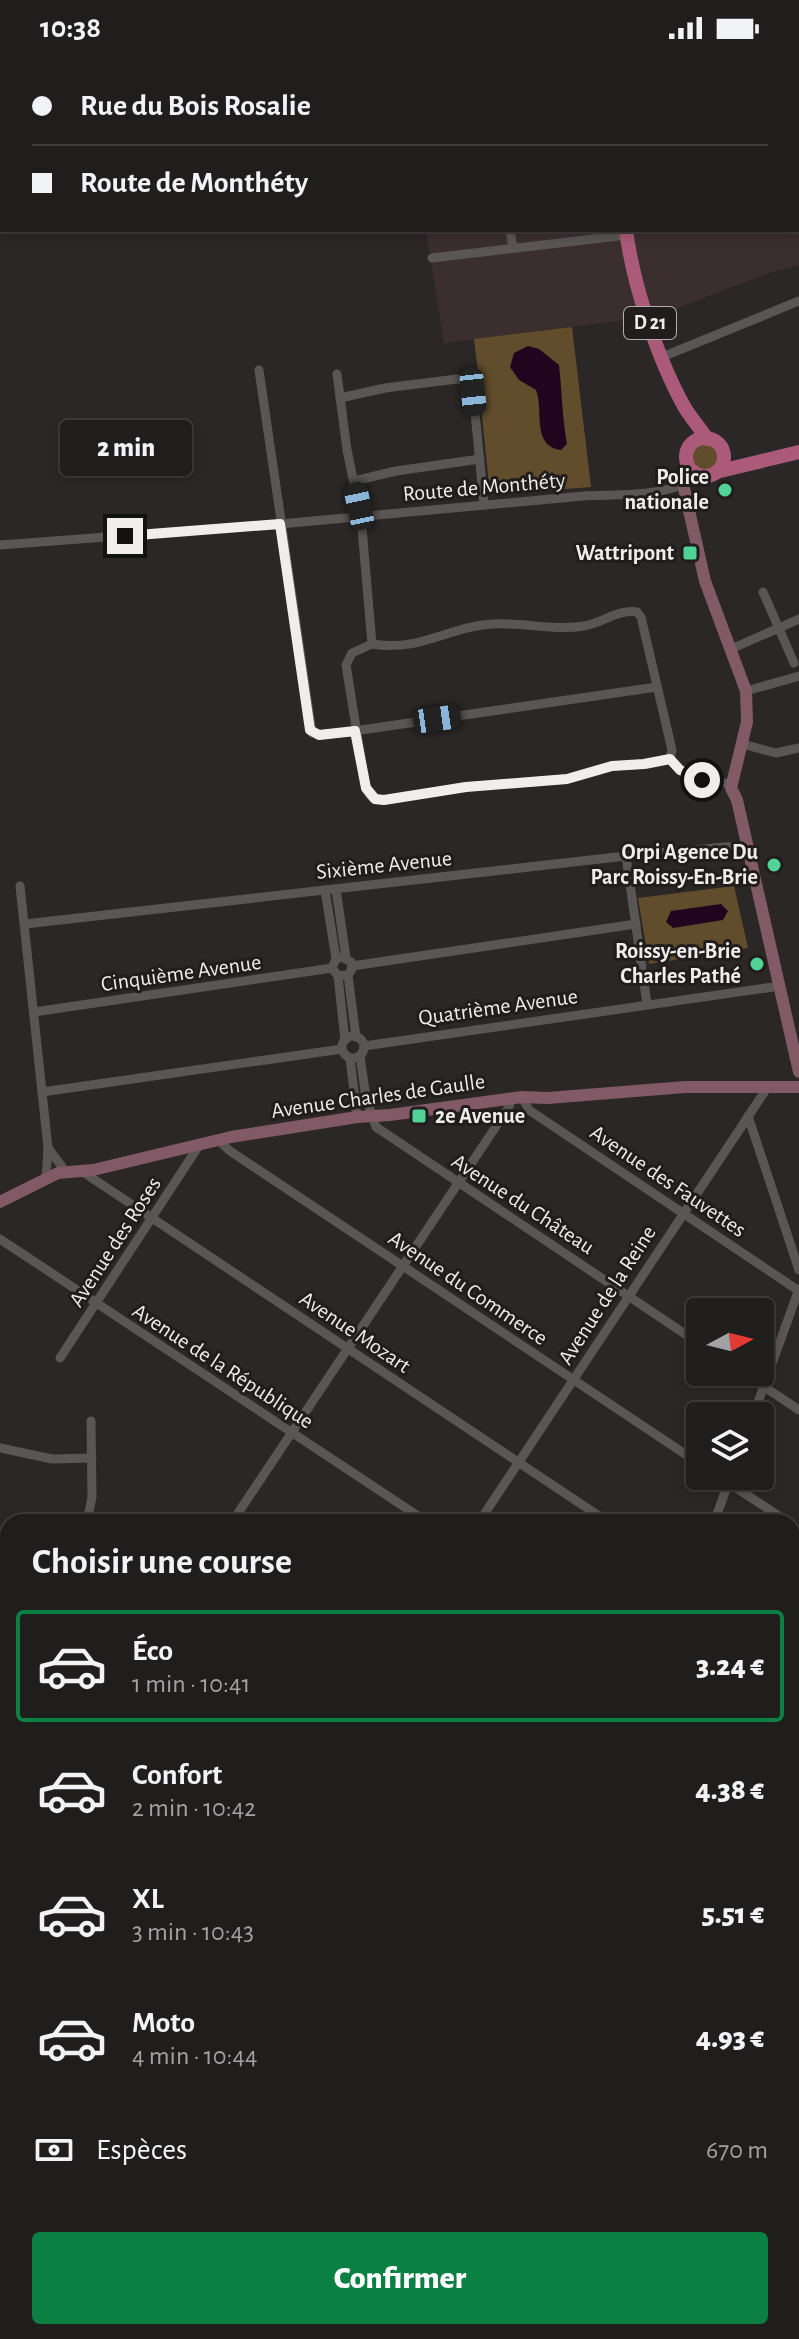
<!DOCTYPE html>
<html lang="fr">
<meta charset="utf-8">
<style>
:root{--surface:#201d1d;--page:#282626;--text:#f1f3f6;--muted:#a2a2a4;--line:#3d3b3b;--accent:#0b8043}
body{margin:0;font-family:"Alegreya Sans",sans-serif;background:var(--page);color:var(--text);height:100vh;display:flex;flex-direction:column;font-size:30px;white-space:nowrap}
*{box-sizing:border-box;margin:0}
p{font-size:26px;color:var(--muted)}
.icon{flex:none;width:44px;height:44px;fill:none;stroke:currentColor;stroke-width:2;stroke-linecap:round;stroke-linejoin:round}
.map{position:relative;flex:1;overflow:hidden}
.drawer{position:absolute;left:0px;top:1458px;width:800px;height:826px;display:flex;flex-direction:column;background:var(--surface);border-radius:24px 24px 0 0;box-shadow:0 4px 12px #0003,0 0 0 2px var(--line)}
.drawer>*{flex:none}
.guide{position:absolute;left:0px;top:0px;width:800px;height:176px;box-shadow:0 4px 12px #0003,0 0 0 2px var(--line);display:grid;align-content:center;height:176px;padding:0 32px;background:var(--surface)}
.needle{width:52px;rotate:83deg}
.controls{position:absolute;left:686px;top:1242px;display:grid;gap:16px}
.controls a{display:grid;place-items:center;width:88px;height:88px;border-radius:8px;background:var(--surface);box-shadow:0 4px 12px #0003,0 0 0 2px var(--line);font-size:40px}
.end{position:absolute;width:36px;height:36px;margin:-18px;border:10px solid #f0eded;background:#111;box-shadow:0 0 0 4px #111}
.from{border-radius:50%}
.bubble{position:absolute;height:56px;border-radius:8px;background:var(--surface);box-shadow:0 4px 12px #0003,0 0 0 2px var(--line);font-size:26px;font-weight:800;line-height:56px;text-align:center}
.car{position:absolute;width:24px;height:48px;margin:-24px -12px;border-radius:10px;box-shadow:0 0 6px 2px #0007;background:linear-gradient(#222 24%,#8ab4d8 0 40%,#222 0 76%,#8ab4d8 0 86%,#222 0)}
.guide b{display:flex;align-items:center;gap:28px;height:76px;font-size:30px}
.guide b+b{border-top:2px solid var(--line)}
.guide i{width:20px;height:20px;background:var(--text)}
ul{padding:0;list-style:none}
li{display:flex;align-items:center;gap:24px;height:112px;margin:0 16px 12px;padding:0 16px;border:4px solid transparent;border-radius:8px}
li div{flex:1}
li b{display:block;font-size:30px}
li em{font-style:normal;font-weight:800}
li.active{border-color:var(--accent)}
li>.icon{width:72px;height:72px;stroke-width:1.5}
h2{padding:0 32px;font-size:36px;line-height:96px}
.pay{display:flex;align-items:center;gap:20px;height:88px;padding:0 32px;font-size:30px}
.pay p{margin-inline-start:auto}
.primary-button{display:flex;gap:16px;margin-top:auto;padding:16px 32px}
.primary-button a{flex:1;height:92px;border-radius:8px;background:var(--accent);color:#fff;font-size:32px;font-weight:800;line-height:92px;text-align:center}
.status{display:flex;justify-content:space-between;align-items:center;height:56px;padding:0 40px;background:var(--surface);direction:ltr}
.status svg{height:22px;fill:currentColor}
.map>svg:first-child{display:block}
.built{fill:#3a2f2e}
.green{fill:#614d2b}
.water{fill:#21041e}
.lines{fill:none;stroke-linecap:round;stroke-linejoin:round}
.minor{stroke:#5a5655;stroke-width:9}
.secondary{stroke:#825967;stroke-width:12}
.primary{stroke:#ab5b79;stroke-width:14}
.route{stroke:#f0eded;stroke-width:10}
.poi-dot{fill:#51d397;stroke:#211d1d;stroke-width:3}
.labels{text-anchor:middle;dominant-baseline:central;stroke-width:6;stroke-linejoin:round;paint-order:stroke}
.shield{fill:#211d1d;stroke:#b2afaf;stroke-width:2}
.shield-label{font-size:20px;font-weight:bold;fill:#f0eded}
.poi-label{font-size:22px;font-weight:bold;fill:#f0eded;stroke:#211d1d;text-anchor:end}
.street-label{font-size:22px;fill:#f0eded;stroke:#211d1d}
</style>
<div class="status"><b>10:38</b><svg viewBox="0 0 49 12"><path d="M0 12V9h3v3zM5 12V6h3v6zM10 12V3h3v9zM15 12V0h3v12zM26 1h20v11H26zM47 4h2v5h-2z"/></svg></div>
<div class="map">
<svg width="799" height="2283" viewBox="0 0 799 2283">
<rect width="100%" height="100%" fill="#2b2727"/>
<path class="built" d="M 799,44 L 799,209 L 766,218 L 657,260 L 444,287 L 426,174 L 798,174 Z"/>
<g class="green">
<path d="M 572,271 L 591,431 L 490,439 L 479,330 L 474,322 L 467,318 L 478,316 L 474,283 Z"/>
<circle cx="705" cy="402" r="13"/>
<path d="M 734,830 L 748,892 L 649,908 L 638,842 Z"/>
<path d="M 799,1887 L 799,2283 L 0,2283 L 0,1893 L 8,1893 L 8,2276 L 792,2276 L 792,1888 Z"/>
</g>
<g class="water">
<path d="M 528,290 L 539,293 L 559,309 C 562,335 562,362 567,388 L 561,394 C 531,390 544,355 536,334 L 519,324 L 510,311 L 514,297 Z"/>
<path d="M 721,848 L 728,855 L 723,864 L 673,872 L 666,866 L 671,855 Z"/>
</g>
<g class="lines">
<g class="minor">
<path d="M 510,174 L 513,192"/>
<path d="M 432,202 L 627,179"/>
<path d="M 662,301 L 799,245"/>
<path d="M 259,314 L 312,677 L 319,679 L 340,677 L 657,631"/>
<path d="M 337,318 L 347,394 L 361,461 L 372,588 C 421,596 447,571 492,568 C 522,566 554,575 584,570 C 602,567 618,553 637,556 L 641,561 L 672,694 L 670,703 C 683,724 709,724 730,728"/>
<path d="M 340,342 L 385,332 L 457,323 L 467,325 L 473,336 L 484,449"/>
<path d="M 354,425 L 396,415 L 480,403"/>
<path d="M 0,489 L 280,468 L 583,440 C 618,438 670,442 699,419"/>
<path d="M 763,536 L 794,607"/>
<path d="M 372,588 L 352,597 L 346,609 L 365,727 C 367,737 372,745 384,744 L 466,731 L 567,723 L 612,710 L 649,708 L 670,703"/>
<path d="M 731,593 L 799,563"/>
<path d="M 746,635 L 799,620"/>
<path d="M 742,688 L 776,697 L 799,692"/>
<path d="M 626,800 L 647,948"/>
<path d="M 20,830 L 48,1092 L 46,1123"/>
<path d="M 336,833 L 346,902"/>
<path d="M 325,834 L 336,903 L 332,912 L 338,920 L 348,919 L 352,913 L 351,906 L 342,901 L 336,903"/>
<path d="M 25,868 L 626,800 L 747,789"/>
<path d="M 352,910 L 636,868"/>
<path d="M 348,919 L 356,981"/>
<path d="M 338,920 L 345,984"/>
<path d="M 34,956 L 332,912"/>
<circle cx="353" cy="991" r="11"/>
<path d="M 364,990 L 780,930"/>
<path d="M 360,1000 L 366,1042 L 376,1071 L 700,1288"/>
<path d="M 350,1002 L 357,1061"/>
<path d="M 42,1036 L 342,993"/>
<path d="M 522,1041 L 529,1054 L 799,1235"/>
<path d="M 748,1060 L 799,1214"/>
<path d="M 218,1084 L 230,1095 L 700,1408"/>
<path d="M 48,1092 L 66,1116"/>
<path d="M 83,1116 L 608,1466"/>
<path d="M 0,1183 L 427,1466"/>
<path d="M 60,1302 L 200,1088"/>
<path d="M 742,1316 L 799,1354"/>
<path d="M 753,1360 L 799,1233"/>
<path d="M 0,1392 L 52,1403 L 92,1402"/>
<path d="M 718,1420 L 788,1466"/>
<path d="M 87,1466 L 92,1441 L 91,1365"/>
<path d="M 232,1466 L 509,1051 L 511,1042"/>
<path d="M 479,1466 L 767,1032"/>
<path d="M 714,1466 L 731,1420"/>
<path d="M 0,1541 L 8,1539"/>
<path d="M 792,1588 L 799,1593"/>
<path d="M 0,1636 L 8,1636"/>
<path d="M 792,1709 L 799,1713"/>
<path d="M 792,1793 L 799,1773"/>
<path d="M 0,1835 L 8,1835"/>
</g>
<g class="secondary">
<path d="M 689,411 L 683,428 L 705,525 L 746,635 L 747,666 L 731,732 L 737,744 L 799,1016"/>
<path d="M 0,1146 L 58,1117 L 93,1114 L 231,1081 L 357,1061 L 390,1059 L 522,1041 L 548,1042 L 685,1031 L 799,1031"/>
</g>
<g class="primary">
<path d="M 608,0 L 608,2"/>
<path d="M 626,174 C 633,229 658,304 685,352 C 692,363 700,372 707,383"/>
<circle cx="705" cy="401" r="19"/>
<path d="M 716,416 L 799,396"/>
</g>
</g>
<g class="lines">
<path class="route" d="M 125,480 L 280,468 L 310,674 L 319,679 L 355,675 L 366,732 L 375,743 L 384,744 L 466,731 L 567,723 L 612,710 L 644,708 L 670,703 L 680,714 L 702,724"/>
</g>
<g class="poi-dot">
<circle cx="725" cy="434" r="8"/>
<rect x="682" y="489" width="16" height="16" rx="4"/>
<circle cx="774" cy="809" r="8"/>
<circle cx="757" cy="908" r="8"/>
<rect x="411" y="1052" width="16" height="16" rx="4"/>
</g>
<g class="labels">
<rect class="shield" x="624" y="251" width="52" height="32" rx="6"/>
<g class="shield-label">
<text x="650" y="267">D 21</text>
</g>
<g class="poi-label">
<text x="709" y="421">Police<tspan x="709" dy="25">nationale</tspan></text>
<text x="674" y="497">Wattripont</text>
<text x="758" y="796">Orpi Agence Du<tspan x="758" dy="25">Parc Roissy-En-Brie</tspan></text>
<text x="741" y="895">Roissy-en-Brie<tspan x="741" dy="25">Charles Pathé</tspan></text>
<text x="435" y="1060" text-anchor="start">2e Avenue</text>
</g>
<g class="street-label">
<text transform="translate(484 431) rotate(-5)">Route de Monthéty</text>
<text transform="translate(384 809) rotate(-6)">Sixième Avenue</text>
<text transform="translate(181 917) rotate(-8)">Cinquième Avenue</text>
<text transform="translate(498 951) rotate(-8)">Quatrième Avenue</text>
<text transform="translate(378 1040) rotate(-8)">Avenue Charles de Gaulle</text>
<text transform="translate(668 1125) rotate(34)">Avenue des Fauvettes</text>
<text transform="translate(523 1148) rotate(33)">Avenue du Château</text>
<text transform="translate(115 1186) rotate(-57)">Avenue des Roses</text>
<text transform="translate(468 1232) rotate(34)">Avenue du Commerce</text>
<text transform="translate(607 1239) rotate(-57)">Avenue de la Reine</text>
<text transform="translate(355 1276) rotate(34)">Avenue Mozart</text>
<text transform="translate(223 1310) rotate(33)">Avenue de la République</text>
</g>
</g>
</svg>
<div class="controls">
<a><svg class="needle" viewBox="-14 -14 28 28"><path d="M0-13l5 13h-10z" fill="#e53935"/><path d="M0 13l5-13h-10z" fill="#a2a2a4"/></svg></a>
<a><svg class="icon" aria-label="layers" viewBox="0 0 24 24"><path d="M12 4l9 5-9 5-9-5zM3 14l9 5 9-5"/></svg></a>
</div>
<i class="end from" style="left:702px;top:724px"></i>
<i class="end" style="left:125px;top:480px"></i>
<div class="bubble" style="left:60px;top:364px;width:132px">2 min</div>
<i class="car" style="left:473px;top:336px;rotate:174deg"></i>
<i class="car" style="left:359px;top:450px;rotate:348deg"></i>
<i class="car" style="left:437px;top:663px;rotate:82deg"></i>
<div class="guide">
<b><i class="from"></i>Rue du Bois Rosalie</b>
<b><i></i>Route de Monthéty</b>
</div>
<section class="drawer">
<h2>Choisir une course</h2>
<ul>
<li class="active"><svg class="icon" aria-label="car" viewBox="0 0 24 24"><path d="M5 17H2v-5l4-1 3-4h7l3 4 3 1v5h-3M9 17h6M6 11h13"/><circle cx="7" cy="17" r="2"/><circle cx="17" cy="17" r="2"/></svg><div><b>Éco</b><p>1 min · 10:41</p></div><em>3.24 €</em></li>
<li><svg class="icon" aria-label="car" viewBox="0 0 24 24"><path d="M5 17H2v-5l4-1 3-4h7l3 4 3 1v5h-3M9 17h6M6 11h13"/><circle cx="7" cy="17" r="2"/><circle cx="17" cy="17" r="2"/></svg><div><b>Confort</b><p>2 min · 10:42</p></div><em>4.38 €</em></li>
<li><svg class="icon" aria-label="car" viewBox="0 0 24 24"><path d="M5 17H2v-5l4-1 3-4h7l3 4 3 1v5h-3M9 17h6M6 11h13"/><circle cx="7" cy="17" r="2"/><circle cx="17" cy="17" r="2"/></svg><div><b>XL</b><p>3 min · 10:43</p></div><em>5.51 €</em></li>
<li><svg class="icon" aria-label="car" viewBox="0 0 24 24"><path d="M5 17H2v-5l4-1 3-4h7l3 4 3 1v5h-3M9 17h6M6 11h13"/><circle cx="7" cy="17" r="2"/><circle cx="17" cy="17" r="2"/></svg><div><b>Moto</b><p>4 min · 10:44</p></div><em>4.93 €</em></li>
</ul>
<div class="pay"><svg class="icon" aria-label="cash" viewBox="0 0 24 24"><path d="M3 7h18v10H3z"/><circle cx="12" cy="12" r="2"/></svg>Espèces<p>670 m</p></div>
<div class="primary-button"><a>Confirmer</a></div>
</section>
</div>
